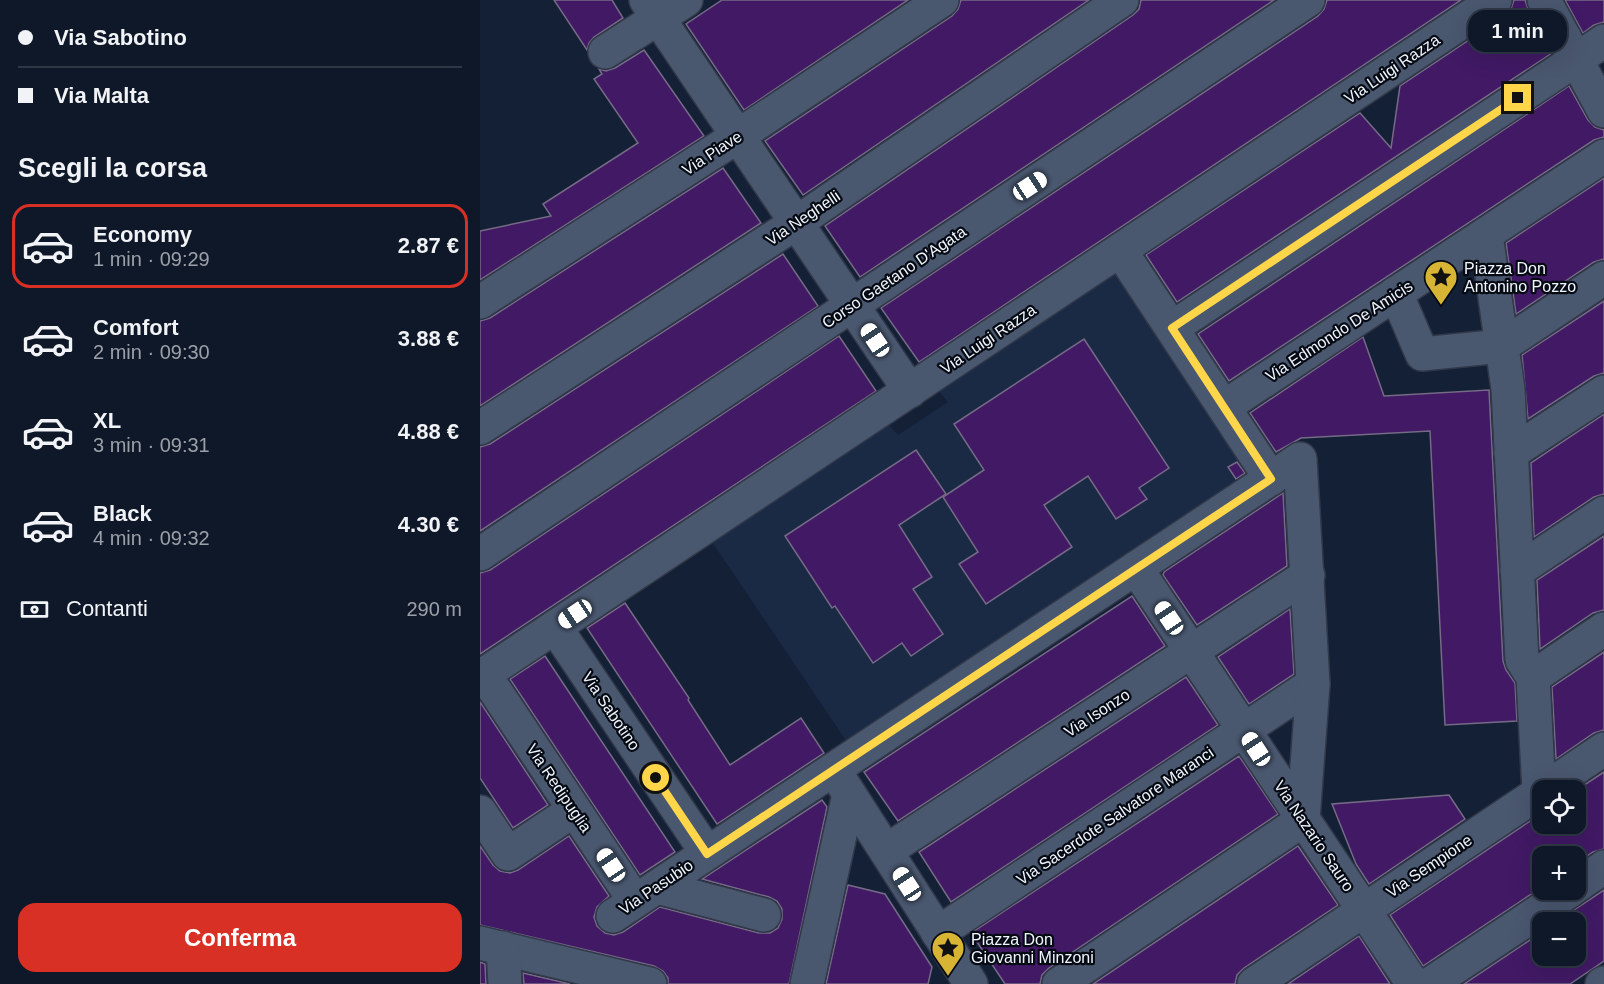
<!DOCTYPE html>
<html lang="it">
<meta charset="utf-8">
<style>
:root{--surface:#0f1828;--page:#182130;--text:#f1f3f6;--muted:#9ba0a8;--line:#2f3745;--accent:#d93025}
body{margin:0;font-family:Helvetica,sans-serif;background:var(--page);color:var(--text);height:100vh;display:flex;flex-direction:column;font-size:22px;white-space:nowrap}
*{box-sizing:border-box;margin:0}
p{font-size:20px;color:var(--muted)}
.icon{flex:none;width:33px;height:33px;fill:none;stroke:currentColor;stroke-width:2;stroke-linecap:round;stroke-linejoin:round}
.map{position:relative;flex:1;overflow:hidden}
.sheet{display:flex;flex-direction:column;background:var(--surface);width:480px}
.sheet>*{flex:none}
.top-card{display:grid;align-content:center;height:132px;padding:0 18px;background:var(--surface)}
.fabs{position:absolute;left:1052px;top:780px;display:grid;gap:12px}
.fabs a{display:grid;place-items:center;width:54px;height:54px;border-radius:12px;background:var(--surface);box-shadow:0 6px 24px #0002,0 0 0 2px var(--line);font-size:30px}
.end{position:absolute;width:27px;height:27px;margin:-14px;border:8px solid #ffd54a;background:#111;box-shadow:0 0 0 3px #111}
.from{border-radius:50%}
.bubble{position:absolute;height:42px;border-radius:18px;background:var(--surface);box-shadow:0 6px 24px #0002,0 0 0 2px var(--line);font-size:20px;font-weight:800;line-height:42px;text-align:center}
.car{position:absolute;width:18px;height:36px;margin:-18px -9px;border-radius:8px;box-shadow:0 0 4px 2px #0007;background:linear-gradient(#fff 24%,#345 0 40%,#fff 0 76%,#345 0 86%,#fff 0)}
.top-card b{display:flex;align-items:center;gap:21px;height:57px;font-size:22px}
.top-card b+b{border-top:2px solid var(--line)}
.top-card i{width:15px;height:15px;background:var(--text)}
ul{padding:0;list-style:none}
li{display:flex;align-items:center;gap:18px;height:84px;margin:0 12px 9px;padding:0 6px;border:3px solid transparent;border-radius:18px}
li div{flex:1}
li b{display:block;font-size:22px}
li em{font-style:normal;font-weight:800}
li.selected{border-color:var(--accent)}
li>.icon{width:54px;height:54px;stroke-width:1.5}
h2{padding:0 18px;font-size:27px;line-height:72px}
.pay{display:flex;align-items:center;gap:15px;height:66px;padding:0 18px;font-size:22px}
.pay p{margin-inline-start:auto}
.button{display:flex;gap:12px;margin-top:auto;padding:12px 18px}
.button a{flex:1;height:69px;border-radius:18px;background:var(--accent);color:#fff;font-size:24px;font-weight:800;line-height:69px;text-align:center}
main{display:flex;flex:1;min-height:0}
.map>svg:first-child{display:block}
.built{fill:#1a2944}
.building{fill:#411965;stroke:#766b86;stroke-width:1.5}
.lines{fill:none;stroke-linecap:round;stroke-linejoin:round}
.minor-casing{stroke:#313849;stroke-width:36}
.minor{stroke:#49576f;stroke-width:33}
.route{stroke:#ffd54a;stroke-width:8}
.labels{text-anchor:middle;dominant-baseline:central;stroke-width:4.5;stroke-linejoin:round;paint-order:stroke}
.street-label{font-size:16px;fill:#eff4fd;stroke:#050a13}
.poi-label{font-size:16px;fill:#eff4fd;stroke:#050a13;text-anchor:start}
</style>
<main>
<section class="sheet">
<div class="top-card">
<b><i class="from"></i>Via Sabotino</b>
<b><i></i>Via Malta</b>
</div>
<h2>Scegli la corsa</h2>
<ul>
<li class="selected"><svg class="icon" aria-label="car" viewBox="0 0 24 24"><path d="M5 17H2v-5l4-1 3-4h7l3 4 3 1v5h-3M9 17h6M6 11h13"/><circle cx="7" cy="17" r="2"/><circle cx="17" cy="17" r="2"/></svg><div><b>Economy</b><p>1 min · 09:29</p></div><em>2.87 €</em></li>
<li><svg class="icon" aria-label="car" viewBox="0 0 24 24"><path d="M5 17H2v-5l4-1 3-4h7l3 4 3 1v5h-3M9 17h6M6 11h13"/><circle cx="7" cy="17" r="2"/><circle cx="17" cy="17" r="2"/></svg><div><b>Comfort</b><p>2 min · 09:30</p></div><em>3.88 €</em></li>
<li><svg class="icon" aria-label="car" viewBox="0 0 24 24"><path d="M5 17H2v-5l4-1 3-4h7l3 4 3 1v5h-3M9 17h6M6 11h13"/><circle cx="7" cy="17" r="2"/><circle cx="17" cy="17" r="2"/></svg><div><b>XL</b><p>3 min · 09:31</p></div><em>4.88 €</em></li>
<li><svg class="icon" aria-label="car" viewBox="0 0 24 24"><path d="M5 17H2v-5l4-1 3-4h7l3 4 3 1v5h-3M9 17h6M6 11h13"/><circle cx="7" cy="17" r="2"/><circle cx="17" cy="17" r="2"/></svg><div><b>Black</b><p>4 min · 09:32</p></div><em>4.30 €</em></li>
</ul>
<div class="pay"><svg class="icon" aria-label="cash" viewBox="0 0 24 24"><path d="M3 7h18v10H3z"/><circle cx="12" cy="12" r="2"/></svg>Contanti<p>290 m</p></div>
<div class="button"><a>Conferma</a></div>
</section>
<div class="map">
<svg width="1124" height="984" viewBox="0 0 1124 984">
<rect width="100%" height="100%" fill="#142035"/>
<path class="built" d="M 634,273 L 761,459 L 749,467 L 758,481 L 367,742 L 232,542 L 407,423 L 418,435 L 468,402 L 457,389 Z"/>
<g class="building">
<path d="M 74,0 L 132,0 L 143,18 L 114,37 L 109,43 L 107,50 Z"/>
<path d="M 242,0 L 428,0 L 264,110 L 206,24 Z"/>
<path d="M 481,0 L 609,0 L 323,195 L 285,141 L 472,16 L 478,9 Z"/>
<path d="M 661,0 L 794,0 L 380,277 L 345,226 L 653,15 L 659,9 Z"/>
<path d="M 847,0 L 981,0 L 439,362 L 401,308 L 838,16 L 844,9 Z"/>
<path d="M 1034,0 L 1045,0 L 1048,9 L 1072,53 L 697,302 L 666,255 L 880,113 L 911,148 L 920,86 L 1025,16 L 1031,9 Z"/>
<path d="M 1085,0 L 1124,0 L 1124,22 L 1114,25 L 1103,33 Z"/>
<path d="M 164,50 L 224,136 L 0,280 L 0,231 L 71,216 L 63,204 L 158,143 L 114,79 L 122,74 L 119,69 L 126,71 L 135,68 Z"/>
<path d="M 1089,86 L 1108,120 L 1115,127 L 1124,130 L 1124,137 L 1114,140 L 749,381 L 718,334 Z"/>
<path d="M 243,168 L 281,223 L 0,406 L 0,321 L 10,318 Z"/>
<path d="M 1124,178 L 1124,259 L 1114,262 L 1036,314 L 1026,243 Z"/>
<path d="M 303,254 L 338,306 L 0,531 L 0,447 L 10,444 Z"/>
<path d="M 1124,301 L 1124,373 L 1114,376 L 1048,419 L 1042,355 Z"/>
<path d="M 359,336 L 396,391 L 0,654 L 0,573 L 10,570 Z"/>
<path d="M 883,337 L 904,396 L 1009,390 L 1023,661 L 1026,670 L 1035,683 L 1037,721 L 965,725 L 950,431 L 821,438 L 796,452 L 770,413 Z"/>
<path d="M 604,339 L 689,468 L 659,488 L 667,499 L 636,519 L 608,476 L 564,505 L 592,547 L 506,604 L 479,564 L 498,552 L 463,497 L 504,470 L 474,424 Z"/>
<path d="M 1124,414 L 1124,494 L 1114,497 L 1054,537 L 1051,463 Z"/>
<path d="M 436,450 L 466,494 L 419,525 L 452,577 L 433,589 L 463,634 L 431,656 L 422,643 L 393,663 L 355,606 L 352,608 L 305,536 Z"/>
<path d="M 757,462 L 765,473 L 756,479 L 748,467 Z"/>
<path d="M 803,493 L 807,566 L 717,625 L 683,575 L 684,572 Z"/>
<path d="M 1124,536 L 1124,610 L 1113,613 L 1060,649 L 1057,580 Z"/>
<path d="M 652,596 L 685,646 L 418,821 L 384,772 Z"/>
<path d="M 145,603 L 209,698 L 208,700 L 250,765 L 321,718 L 344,753 L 237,824 L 107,628 Z"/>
<path d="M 810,609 L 814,674 L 769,704 L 738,657 Z"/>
<path d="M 1124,652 L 1124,730 L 1114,733 L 1076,759 L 1072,687 Z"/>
<path d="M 65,656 L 195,852 L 160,875 L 30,679 Z"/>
<path d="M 706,677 L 738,725 L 471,902 L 439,852 Z"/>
<path d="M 0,702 L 68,805 L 33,828 L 0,778 Z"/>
<path d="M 759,756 L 798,814 L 569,968 L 562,975 L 560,984 L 525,984 L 491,933 Z"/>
<path d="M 1124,772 L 1124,849 L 1113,852 L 1095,864 L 1095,856 L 1062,856 L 1062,887 L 943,966 L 910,915 L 1062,813 L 1062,824 L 1095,824 L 1095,791 Z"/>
<path d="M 969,795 L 985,819 L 889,884 L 876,864 L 852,804 Z"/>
<path d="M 342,800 L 347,807 L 309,984 L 188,984 L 188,978 L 183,971 L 174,966 L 0,925 L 0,846 L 13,865 L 20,871 L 30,873 L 38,870 L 89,836 L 129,896 L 117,907 L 114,917 L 117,926 L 125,933 L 134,935 L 143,932 L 180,907 L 279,933 L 290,933 L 298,928 L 302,919 L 302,909 L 297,901 L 289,897 L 222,879 Z"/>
<path d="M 818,846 L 858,905 L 764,968 L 757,975 L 755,984 L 613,984 Z"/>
<path d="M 368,885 L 405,894 L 452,967 L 448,984 L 346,984 Z"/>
<path d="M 1124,890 L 1124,961 L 1090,984 L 984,984 L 1062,932 L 1062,956 L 1095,956 L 1095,922 L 1076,922 Z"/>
<path d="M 879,936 L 910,984 L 808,984 Z"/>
<path d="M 0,962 L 5,964 L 6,984 L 0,984 Z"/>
<path d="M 43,973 L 90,984 L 44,984 Z"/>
</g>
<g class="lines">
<g class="minor-casing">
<g id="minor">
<path d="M 166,0 L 430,391"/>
<path d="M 1064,0 L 1124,111"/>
<path d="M 125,52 L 206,0"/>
<path d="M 1006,234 L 1028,389 L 1042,660 L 1053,677 L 1059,792"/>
<path d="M 640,250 L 791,479"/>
<path d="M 916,293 L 942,354 L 1022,346 L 1124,278"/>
<path d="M 0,302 L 258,136 L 462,0"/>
<path d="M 692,328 L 1124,41"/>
<path d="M 744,407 L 1124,156"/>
<path d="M 0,428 L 316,223 L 642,0"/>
<path d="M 1031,453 L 1124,392"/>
<path d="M 0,554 L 828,0"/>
<path d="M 656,568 L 933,984"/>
<path d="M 1037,571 L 1124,513"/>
<path d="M 75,627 L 227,853"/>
<path d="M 4,674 L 155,901"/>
<path d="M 0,677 L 1015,0"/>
<path d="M 1053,677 L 1124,629"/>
<path d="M 354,770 L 491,984"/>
<path d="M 0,812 L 28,854 L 94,810"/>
<path d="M 406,851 L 828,575"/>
<path d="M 177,887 L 284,915"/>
<path d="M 1095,887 L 1124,867"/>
<path d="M 133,916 L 820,459 L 833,684 L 458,933"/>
<path d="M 0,943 L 170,984"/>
<path d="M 23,948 L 25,984"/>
<path d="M 327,984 L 369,794"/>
<path d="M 579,984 L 823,820 L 833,684"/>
<path d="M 774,984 L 1124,749"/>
<path d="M 950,984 L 1091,890"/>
<path d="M 1122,984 L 1124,983"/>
</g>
</g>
<use href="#minor" class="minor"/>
</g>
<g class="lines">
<path class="route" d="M 176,778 L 227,854 L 791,479 L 692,328 L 1038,98"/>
</g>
<defs>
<g id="sight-pin" transform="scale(1.725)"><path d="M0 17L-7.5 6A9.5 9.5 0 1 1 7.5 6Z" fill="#d8b434" stroke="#050a13"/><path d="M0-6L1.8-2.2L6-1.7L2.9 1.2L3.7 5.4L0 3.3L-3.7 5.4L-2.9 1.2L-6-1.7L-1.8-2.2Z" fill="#111"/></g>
</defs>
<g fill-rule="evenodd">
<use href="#sight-pin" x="961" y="277"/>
<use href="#sight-pin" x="468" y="948"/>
</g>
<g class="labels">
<g class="street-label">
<text transform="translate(912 69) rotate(-34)">Via Luigi Razza</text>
<text transform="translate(232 153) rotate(-33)">Via Piave</text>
<text transform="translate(323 218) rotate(-34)">Via Neghelli</text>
<text transform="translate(414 277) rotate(-34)">Corso Gaetano D'Agata</text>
<text transform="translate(859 331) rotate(-33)">Via Edmondo De Amicis</text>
<text transform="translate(508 339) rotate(-34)">Via Luigi Razza</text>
<text transform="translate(131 711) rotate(56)">Via Sabotino</text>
<text transform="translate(617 713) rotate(-33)">Via Isonzo</text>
<text transform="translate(79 788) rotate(56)">Via Redipuglia</text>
<text transform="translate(635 816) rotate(-34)">Via Sacerdote Salvatore Maranci</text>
<text transform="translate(834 836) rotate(56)">Via Nazario Sauro</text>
<text transform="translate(949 866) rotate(-34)">Via Sempione</text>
<text transform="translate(176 887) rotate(-34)">Via Pasubio</text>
</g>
<g class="poi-label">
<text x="984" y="268">Piazza Don<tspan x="984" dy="18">Antonino Pozzo</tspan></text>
<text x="491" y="939">Piazza Don<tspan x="491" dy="18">Giovanni Minzoni</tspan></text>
</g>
</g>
</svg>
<div class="fabs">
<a><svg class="icon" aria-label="locate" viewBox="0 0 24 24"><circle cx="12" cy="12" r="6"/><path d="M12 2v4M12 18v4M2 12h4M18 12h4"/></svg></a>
<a>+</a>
<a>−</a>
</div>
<i class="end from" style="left:176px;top:778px"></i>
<i class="end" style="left:1038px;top:98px"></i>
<div class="bubble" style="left:988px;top:10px;width:99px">1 min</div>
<i class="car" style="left:550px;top:186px;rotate:57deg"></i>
<i class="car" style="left:395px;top:340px;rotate:326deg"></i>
<i class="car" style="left:95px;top:614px;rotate:236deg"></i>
<i class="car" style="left:689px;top:618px;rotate:326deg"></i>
<i class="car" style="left:776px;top:749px;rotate:327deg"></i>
<i class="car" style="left:131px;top:865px;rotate:326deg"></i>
<i class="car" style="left:427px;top:884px;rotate:327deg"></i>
</div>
</main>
